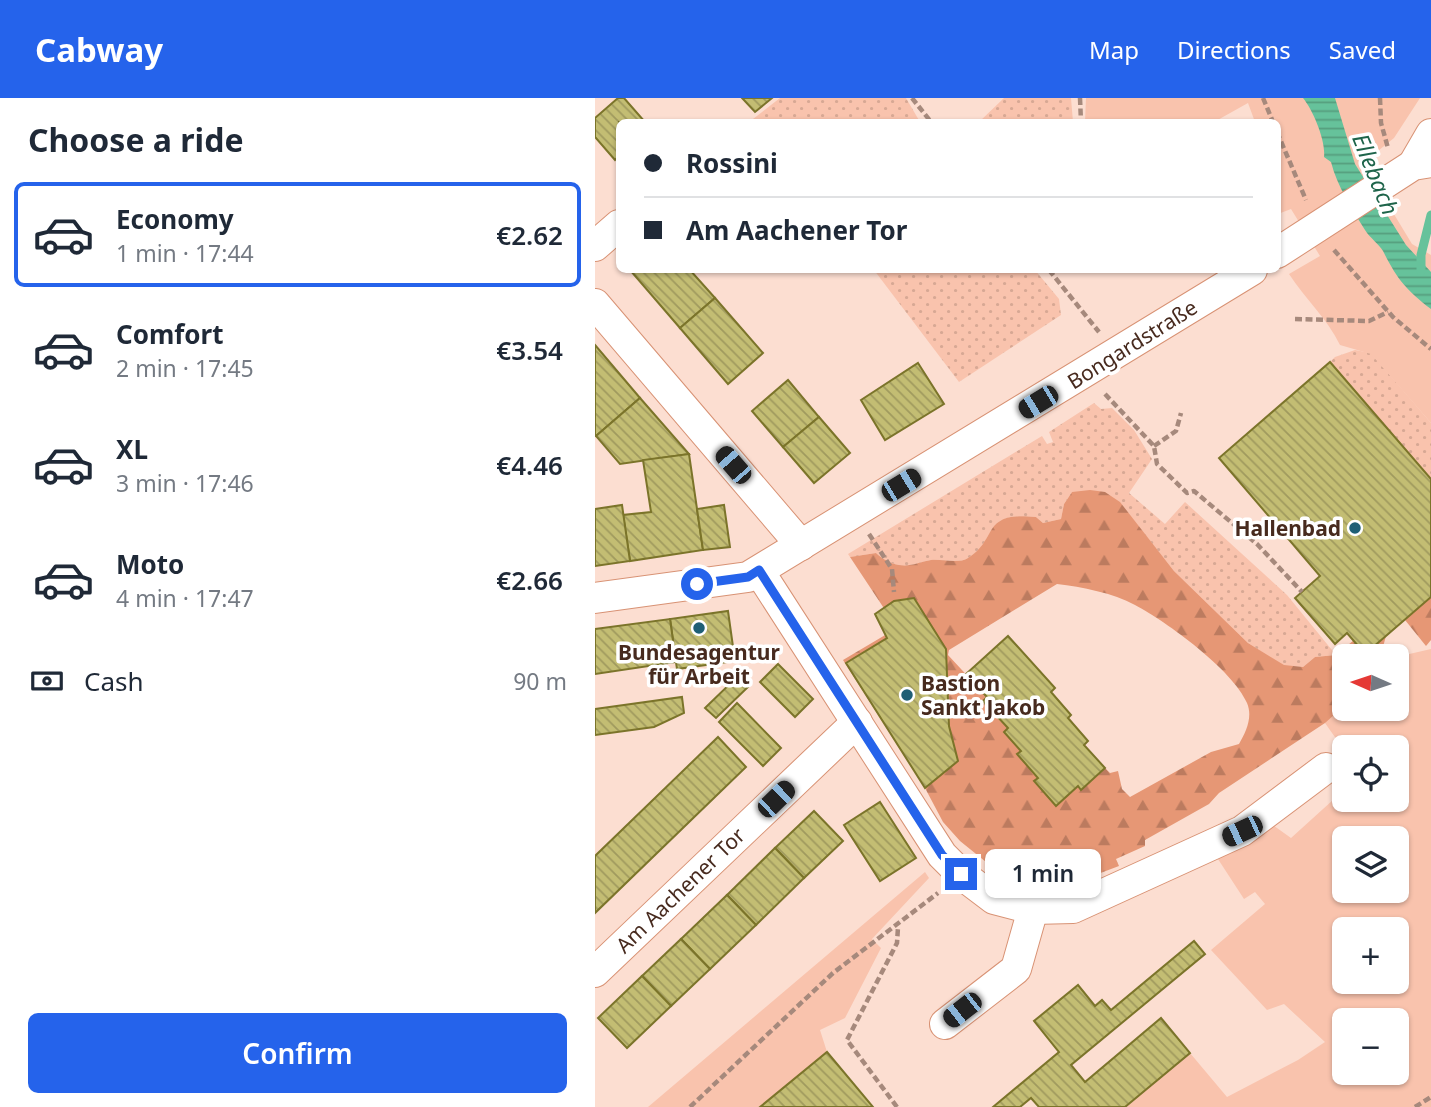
<!DOCTYPE html>
<meta charset="utf-8">
<style>
:root{--surface:#fff;--page:#f6f6f7;--text:#1f2937;--muted:#747a83;--line:#e0e1e3;--accent:#2563eb}
body{margin:0;font-family:"Noto Sans",sans-serif;background:var(--page);color:var(--text);height:100vh;display:flex;flex-direction:column;font-size:26px;white-space:nowrap}
*{box-sizing:border-box;margin:0}
p{font-size:23px;color:var(--muted)}
.icon{flex:none;width:38px;height:38px;fill:none;stroke:currentColor;stroke-width:2;stroke-linecap:round;stroke-linejoin:round}
.map{position:relative;flex:1;overflow:hidden}
.sheet{display:flex;flex-direction:column;background:var(--surface);width:595px}
.sheet>*{flex:none}
.guide{position:absolute;left:21px;top:21px;width:665px;height:154px;border-radius:10px;box-shadow:0 2px 5px #0004;display:grid;align-content:center;height:154px;padding:0 28px;background:var(--surface)}
.needle{width:46px;rotate:273deg}
.buttons{position:absolute;left:737px;top:546px;display:grid;gap:14px}
.buttons a{display:grid;place-items:center;width:77px;height:77px;border-radius:10px;background:var(--surface);box-shadow:0 2px 5px #0004;font-size:35px}
.end{position:absolute;width:32px;height:32px;margin:-16px;border:9px solid #2563eb;background:#fff;box-shadow:0 0 0 4px #fff}
.from{border-radius:50%}
.bubble{position:absolute;height:49px;border-radius:10px;background:var(--surface);box-shadow:0 2px 5px #0004;font-size:23px;font-weight:600;line-height:49px;text-align:center}
.car{position:absolute;width:21px;height:42px;margin:-21px -10px;border-radius:9px;box-shadow:0 0 5px 2px #0007;background:linear-gradient(#222 24%,#8ab4d8 0 40%,#222 0 76%,#8ab4d8 0 86%,#222 0)}
.guide b{display:flex;align-items:center;gap:24px;height:66px;font-size:26px}
.guide b+b{border-top:2px solid var(--line)}
.guide i{width:18px;height:18px;background:var(--text)}
ul{padding:0;list-style:none}
li{display:flex;align-items:center;gap:21px;height:105px;margin:0 14px 10px;padding:0 14px;border:4px solid transparent;border-radius:10px}
li div{flex:1}
li b{display:block;font-size:26px}
li em{font-style:normal;font-weight:600}
li.selected{border-color:var(--accent)}
li>.icon{width:63px;height:63px;stroke-width:1.5}
h2{padding:0 28px;font-size:32px;line-height:84px}
.pay{display:flex;align-items:center;gap:18px;height:77px;padding:0 28px;font-size:26px}
.pay p{margin-inline-start:auto}
.button{display:flex;gap:14px;margin-top:auto;padding:14px 28px}
.button a{flex:1;height:80px;border-radius:10px;background:var(--accent);color:#fff;font-size:28px;font-weight:600;line-height:80px;text-align:center}
header{display:flex;align-items:center;gap:42px;box-sizing:border-box;height:98px;padding:0 35px;background:var(--accent);color:#fff}
header strong{font-size:33px}
nav{display:flex;gap:38px;margin-inline-start:auto;font-size:24px}
main{display:flex;flex:1;min-height:0}
.map>svg:first-child{display:block}
.grass{fill:url(#grass-dots)}
.forest{fill:url(#forest-firs);fill-rule:evenodd}
.green{fill:#f9c3ad;fill-rule:evenodd}
.water{fill:url(#water-rules)}
.lines{fill:none;stroke-linecap:round;stroke-linejoin:round}
.stream{stroke:#66c29b;stroke-width:9}
.building{fill:url(#building-back-hatch);stroke:#7b742a;stroke-width:2}
.minor-casing{stroke:#d89274;stroke-width:32}
.path{stroke:#a6897c;stroke-width:4.5;stroke-dasharray:7 3.5;stroke-linecap:butt}
.minor{stroke:#fff;stroke-width:30}
.route{stroke:#2563eb;stroke-width:9}
.poi-dot{fill:#1f5f75;stroke:#fff;stroke-width:2.5}
.labels{text-anchor:middle;dominant-baseline:central;stroke-width:7;stroke-linejoin:round;paint-order:stroke}
.street-label{font-size:21px;fill:#472a1e;stroke:#fff}
.poi-label{font-size:21px;font-weight:bold;fill:#472a1e;stroke:#fff;text-anchor:end}
.water-label{font-size:23px;font-style:italic;fill:#1e644a;stroke:#fff}
</style>
<header>
<strong>Cabway</strong>
<nav><a>Map</a><a>Directions</a><a>Saved</a></nav>
</header>
<main>
<section class="sheet">
<h2>Choose a ride</h2>
<ul>
<li class="selected"><svg class="icon" aria-label="car" viewBox="0 0 24 24"><path d="M5 17H2v-5l4-1 3-4h7l3 4 3 1v5h-3M9 17h6M6 11h13"/><circle cx="7" cy="17" r="2"/><circle cx="17" cy="17" r="2"/></svg><div><b>Economy</b><p>1 min · 17:44</p></div><em>€2.62</em></li>
<li><svg class="icon" aria-label="car" viewBox="0 0 24 24"><path d="M5 17H2v-5l4-1 3-4h7l3 4 3 1v5h-3M9 17h6M6 11h13"/><circle cx="7" cy="17" r="2"/><circle cx="17" cy="17" r="2"/></svg><div><b>Comfort</b><p>2 min · 17:45</p></div><em>€3.54</em></li>
<li><svg class="icon" aria-label="car" viewBox="0 0 24 24"><path d="M5 17H2v-5l4-1 3-4h7l3 4 3 1v5h-3M9 17h6M6 11h13"/><circle cx="7" cy="17" r="2"/><circle cx="17" cy="17" r="2"/></svg><div><b>XL</b><p>3 min · 17:46</p></div><em>€4.46</em></li>
<li><svg class="icon" aria-label="car" viewBox="0 0 24 24"><path d="M5 17H2v-5l4-1 3-4h7l3 4 3 1v5h-3M9 17h6M6 11h13"/><circle cx="7" cy="17" r="2"/><circle cx="17" cy="17" r="2"/></svg><div><b>Moto</b><p>4 min · 17:47</p></div><em>€2.66</em></li>
</ul>
<div class="pay"><svg class="icon" aria-label="cash" viewBox="0 0 24 24"><path d="M3 7h18v10H3z"/><circle cx="12" cy="12" r="2"/></svg>Cash<p>90 m</p></div>
<div class="button"><a>Confirm</a></div>
</section>
<div class="map">
<svg width="836" height="1009" viewBox="0 0 836 1009">
<defs>
<pattern id="grass-dots" width="8" height="8" patternUnits="userSpaceOnUse" patternTransform="scale(1.75)"><rect width="8" height="8" fill="#f9c3ad"/><path d="M2 2h.1M6 6h.1" fill="none" stroke="#d7a894" stroke-width="1.8" stroke-linecap="round"/></pattern>
<pattern id="forest-firs" width="22" height="20" patternUnits="userSpaceOnUse" patternTransform="scale(1.75)"><rect width="22" height="20" fill="#e69775"/><path d="M5 1l3.5 6h-7zM16 11l3.5 6h-7z" fill="#bc7b5f"/></pattern>
<pattern id="water-rules" width="6" height="5" patternUnits="userSpaceOnUse" patternTransform="scale(1.75)"><rect width="6" height="5" fill="#66c29b"/><path d="M0 2.5h6" fill="none" stroke="#569e7e"/></pattern>
<pattern id="building-back-hatch" width="6" height="6" patternUnits="userSpaceOnUse" patternTransform="scale(1.75)"><rect width="6" height="6" fill="#c3bd73"/><path d="M-1 5l2 2M0 0l6 6M5-1l2 2" fill="none" stroke="#a09a5e"/></pattern>
</defs>
<rect width="100%" height="100%" fill="#fcded1"/>
<g class="grass">
<path d="M 185,0 L 311,0 L 325,24 L 161,24 L 158,21 Z"/>
<path d="M 409,0 L 476,0 L 478,24 L 384,24 Z"/>
<path d="M 279,172 L 440,172 L 464,201 L 466,217 L 364,284 Z"/>
<path d="M 760,252 L 776,255 L 836,325 L 836,381 L 735,264 L 740,259 Z"/>
<path d="M 499,305 L 506,311 L 517,310 L 539,332 L 557,361 L 534,395 L 570,426 L 590,404 L 692,497 L 741,557 L 720,559 L 708,569 L 689,568 L 653,545 L 579,473 L 525,405 L 477,394 L 469,406 L 466,421 L 448,425 L 441,419 C 385,413 404,442 373,460 C 364,466 347,461 336,462 C 324,464 316,469 304,467 C 294,465 288,461 281,455 L 255,459 L 253,456 L 447,338 L 452,346 L 458,344 L 454,334 Z"/>
</g>
<g class="forest">
<path d="M 495,392 L 510,394 L 525,404 L 579,473 L 653,545 L 689,567 L 708,569 L 720,559 L 741,557 L 759,542 L 771,556 L 791,538 L 786,556 L 790,558 L 749,558 L 749,607 L 745,622 L 730,625 L 624,695 L 614,706 L 550,742 L 550,748 L 521,761 L 524,768 L 471,788 L 446,791 L 417,785 L 365,743 L 348,724 L 330,690 L 248,562 L 302,530 L 255,459 L 281,455 C 288,461 294,465 304,467 C 316,469 324,464 336,462 C 347,461 364,466 373,460 C 404,441 385,413 441,419 L 448,425 L 466,421 L 469,406 L 477,394 ZM 462,486 C 487,489 518,495 540,507 C 572,524 638,572 652,605 C 658,619 651,634 644,646 L 616,654 L 535,699 L 527,691 L 523,673 L 515,675 L 510,670 L 486,691 L 483,688 L 461,708 L 439,684 L 443,680 L 423,657 L 426,653 L 413,630 L 389,603 L 392,599 L 353,557 L 354,552 Z"/>
<path d="M 836,499 L 836,542 L 831,548 L 810,522 Z"/>
</g>
<g class="green">
<path d="M 491,0 L 825,0 L 799,40 L 768,65 L 817,146 L 836,157 L 836,325 L 776,256 L 745,247 C 732,220 710,201 694,176 L 725,158 L 696,111 L 683,116 L 685,92 L 682,24 L 660,24 L 653,5 L 619,24 L 490,24 Z"/>
<path d="M 836,551 L 836,1009 L 530,1009 L 595,955 L 632,999 L 703,962 L 730,944 L 689,906 L 672,912 L 616,852 L 670,806 L 660,794 L 649,801 L 621,758 L 675,725 L 696,740 L 749,692 L 749,702 L 802,702 L 802,649 L 749,649 L 749,652 L 730,625 L 749,608 L 749,611 L 802,611 L 802,563 L 810,557 ZM 749,740 L 802,740 L 802,793 L 749,793 ZM 749,831 L 802,831 L 802,884 L 749,884 ZM 749,922 L 802,922 L 802,975 L 749,975 Z"/>
<path d="M 330,774 L 334,780 L 277,841 L 286,850 L 250,920 L 225,932 L 232,954 L 165,1009 L 53,1009 Z"/>
</g>
<path class="water" d="M 708,0 L 740,0 L 760,66 L 811,147 L 836,174 L 836,211 C 811,192 802,181 788,153 C 784,146 775,140 770,132 C 757,111 742,88 736,64 L 729,59 C 731,43 718,12 708,0 Z"/>
<g class="lines">
<path class="stream" d="M 826,173 L 826,157 L 836,117"/>
</g>
<g class="building">
<path d="M 23,0 L 29,0 L 50,24 L 24,24 L 24,58 L 20,62 L 0,39 L 0,20 Z"/>
<path d="M 147,0 L 177,0 L 160,14 Z"/>
<path d="M 35,172 L 95,172 L 120,200 L 85,230 Z"/>
<path d="M 120,200 L 168,255 L 133,286 L 85,230 Z"/>
<path d="M 0,247 L 45,300 L 1,338 L 0,337 Z"/>
<path d="M 735,264 L 836,381 L 836,499 L 770,556 L 752,535 L 740,546 L 700,500 L 725,478 L 624,360 Z"/>
<path d="M 323,265 L 349,306 L 290,342 L 266,302 Z"/>
<path d="M 193,282 L 224,319 L 188,349 L 157,313 Z"/>
<path d="M 45,300 L 94,356 L 25,366 L 1,338 Z"/>
<path d="M 224,319 L 255,355 L 219,385 L 188,349 Z"/>
<path d="M 94,356 L 108,452 L 35,463 L 28,417 L 56,414 L 48,362 Z"/>
<path d="M 27,407 L 35,463 L 0,468 L 0,411 Z"/>
<path d="M 129,407 L 135,449 L 108,452 L 102,411 Z"/>
<path d="M 319,500 L 351,551 L 354,628 L 363,663 L 330,690 L 251,565 L 292,540 L 280,516 L 299,503 Z"/>
<path d="M 133,513 L 140,563 L 82,571 L 75,521 Z"/>
<path d="M 75,521 L 81,564 L 0,576 L 0,531 Z"/>
<path d="M 413,538 L 460,590 L 456,594 L 476,617 L 473,620 L 493,643 L 489,647 L 510,670 L 486,692 L 483,688 L 461,708 L 439,683 L 443,680 L 422,656 L 426,653 L 409,634 L 413,630 L 388,603 L 392,599 L 371,576 Z"/>
<path d="M 183,566 L 218,601 L 200,619 L 165,584 Z"/>
<path d="M 144,577 L 155,587 L 121,620 L 110,610 Z"/>
<path d="M 87,599 L 89,615 L 59,629 L 0,637 L 0,611 Z"/>
<path d="M 142,605 L 186,650 L 168,668 L 124,624 Z"/>
<path d="M 123,639 L 151,669 L 0,815 L 0,758 Z"/>
<path d="M 285,704 L 321,760 L 285,783 L 249,727 Z"/>
<path d="M 219,713 L 248,743 L 209,780 L 180,750 Z"/>
<path d="M 180,750 L 209,780 L 161,827 L 132,797 Z"/>
<path d="M 132,797 L 161,827 L 115,871 L 86,841 Z"/>
<path d="M 86,841 L 115,871 L 76,908 L 47,878 Z"/>
<path d="M 599,843 L 610,856 L 476,967 L 490,984 L 566,920 L 595,955 L 530,1009 L 444,1009 L 436,1000 L 425,1009 L 398,1009 L 464,954 L 439,923 L 483,887 L 500,908 L 507,902 L 516,912 Z"/>
<path d="M 47,878 L 76,908 L 32,950 L 3,920 Z"/>
<path d="M 232,954 L 278,1009 L 165,1009 Z"/>
</g>
<g class="lines">
<g class="minor-casing">
<g id="minor">
<path d="M 818,67 L 836,36"/>
<path d="M 0,148 L 24,127"/>
<path d="M 682,155 L 818,67 L 836,64"/>
<path d="M 0,206 L 206,447"/>
<path d="M 164,473 L 347,757 L 366,776 L 399,801 L 438,811 L 478,810 L 647,733 L 731,670"/>
<path d="M 0,500 L 153,479 L 657,172"/>
<path d="M 0,874 L 262,624"/>
<path d="M 350,926 L 421,871 L 438,811"/>
</g>
</g>
<g class="path">
<path d="M 317,0 L 336,24"/>
<path d="M 485,0 L 486,24"/>
<path d="M 668,0 L 678,24"/>
<path d="M 785,0 L 786,25 L 793,50"/>
<path d="M 682,34 L 711,102"/>
<path d="M 739,152 L 798,219 L 836,251"/>
<path d="M 454,172 L 504,234"/>
<path d="M 700,221 L 774,223 L 793,214"/>
<path d="M 510,296 L 559,348 L 562,366 L 592,395 L 599,393 L 662,446 L 707,494"/>
<path d="M 559,348 L 581,333 L 586,315"/>
<path d="M 274,436 L 297,471 L 299,494"/>
<path d="M 95,1009 L 238,875 L 343,795"/>
<path d="M 302,1009 L 252,942 L 302,845 L 303,829"/>
<path d="M 820,1009 L 836,999"/>
</g>
<use href="#minor" class="minor"/>
</g>
<g class="lines">
<path class="route" d="M 102,486 L 153,479 L 164,472 L 347,757 L 366,776"/>
</g>
<g class="poi-dot">
<circle cx="760" cy="430" r="7"/>
<circle cx="104" cy="530" r="7"/>
<circle cx="312" cy="597" r="7"/>
</g>
<g class="labels">
<g class="street-label">
<text transform="translate(537 246) rotate(-32)">Bongardstraße</text>
<text transform="translate(85 792) rotate(-44)">Am Aachener Tor</text>
</g>
<g class="poi-label">
<text x="746" y="430">Hallenbad</text>
<text x="104" y="554" text-anchor="middle">Bundesagentur<tspan x="104" dy="24">für Arbeit</tspan></text>
<text x="326" y="585" text-anchor="start">Bastion<tspan x="326" dy="24">Sankt Jakob</tspan></text>
</g>
<g class="water-label">
<text transform="translate(781 76) rotate(68)">Ellebach</text>
</g>
</g>
</svg>
<div class="buttons">
<a><svg class="needle" viewBox="-14 -14 28 28"><path d="M0-13l5 13h-10z" fill="#e53935"/><path d="M0 13l5-13h-10z" fill="#747a83"/></svg></a>
<a><svg class="icon" aria-label="locate" viewBox="0 0 24 24"><circle cx="12" cy="12" r="6"/><path d="M12 2v4M12 18v4M2 12h4M18 12h4"/></svg></a>
<a><svg class="icon" aria-label="layers" viewBox="0 0 24 24"><path d="M12 4l9 5-9 5-9-5zM3 14l9 5 9-5"/></svg></a>
<a>+</a>
<a>−</a>
</div>
<i class="end from" style="left:102px;top:486px"></i>
<i class="end" style="left:366px;top:776px"></i>
<div class="bubble" style="left:390px;top:751px;width:116px">1 min</div>
<i class="car" style="left:443px;top:304px;rotate:239deg"></i>
<i class="car" style="left:138px;top:367px;rotate:319deg"></i>
<i class="car" style="left:306px;top:387px;rotate:59deg"></i>
<i class="car" style="left:181px;top:701px;rotate:46deg"></i>
<i class="car" style="left:647px;top:733px;rotate:245deg"></i>
<i class="car" style="left:367px;top:912px;rotate:232deg"></i>
<div class="guide">
<b><i class="from"></i>Rossini</b>
<b><i></i>Am Aachener Tor</b>
</div>
</div>
</main>
